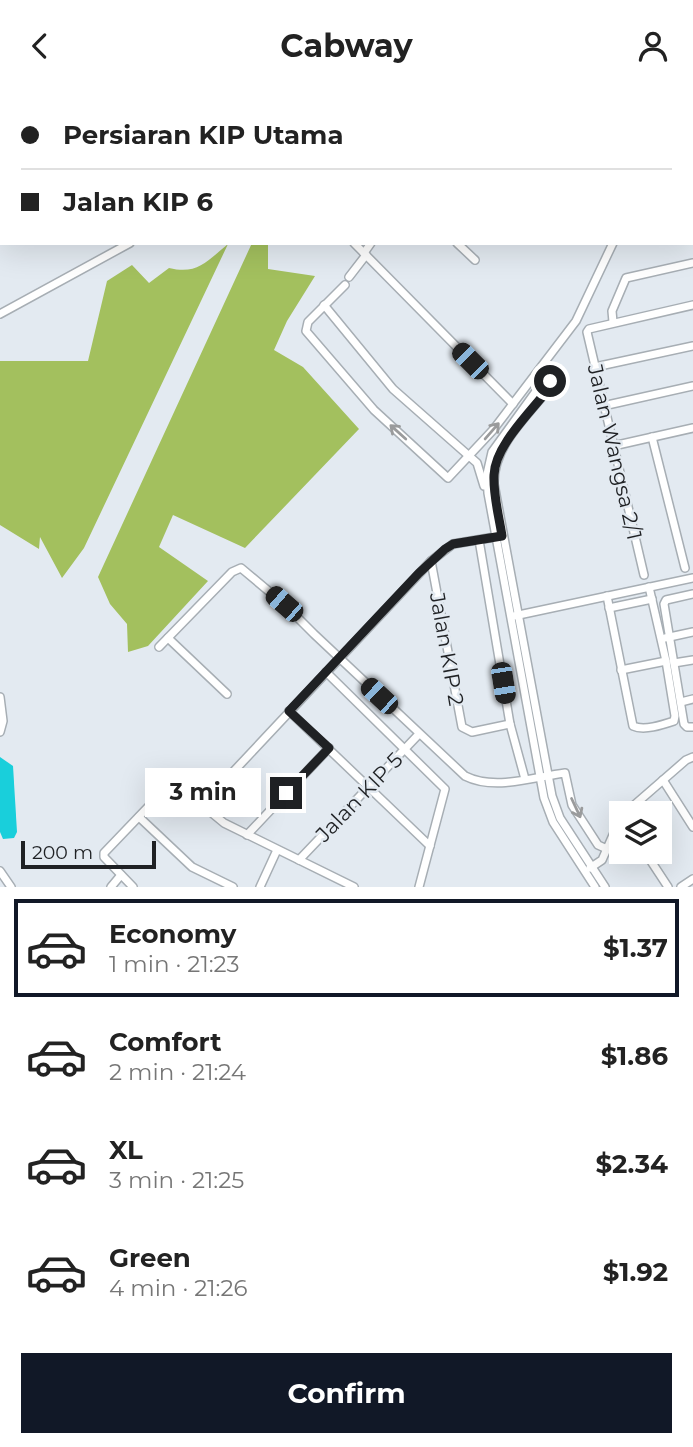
<!DOCTYPE html>
<meta charset="utf-8">
<style>
:root{--surface:#fff;--page:#f6f6f6;--text:#222;--muted:#767676;--line:#e0e0e0;--accent:#111827}
body{margin:0;font-family:Montserrat,sans-serif;background:var(--page);color:var(--text);height:100vh;display:flex;flex-direction:column;font-size:26px;white-space:nowrap}
*{box-sizing:border-box;margin:0}
p{font-size:23px;color:var(--muted)}
.icon{flex:none;width:38px;height:38px;fill:none;stroke:currentColor;stroke-width:2;stroke-linecap:round;stroke-linejoin:round}
.map{position:relative;height:796px;overflow:hidden}
.side{display:flex;flex-direction:column;background:var(--surface);flex:1}
.side>*{flex:none}
.hud{position:absolute;left:0px;top:0px;width:693px;height:154px;box-shadow:0 7px 28px #0002;display:grid;align-content:center;height:154px;padding:0 21px;background:var(--surface)}
.buttons{position:absolute;left:609px;top:710px;display:grid;gap:14px}
.buttons a{display:grid;place-items:center;width:63px;height:63px;border-radius:0px;background:var(--surface);box-shadow:0 7px 28px #0002;font-size:35px}
.scale{position:absolute;left:21px;bottom:18px;width:135px;box-sizing:border-box;padding-left:7px;border:4px solid #1f2124;border-top:0;font-size:19px;line-height:24px;white-space:nowrap;color:#1f2124;-webkit-text-stroke:5px #e3eaf1;paint-order:stroke}
.end{position:absolute;width:32px;height:32px;margin:-16px;border:9px solid #1f2124;background:#fff;box-shadow:0 0 0 4px #fff}
.from{border-radius:50%}
.bubble{position:absolute;height:49px;border-radius:0px;background:var(--surface);box-shadow:0 7px 28px #0002;font-size:23px;font-weight:700;line-height:49px;text-align:center}
.car{position:absolute;width:21px;height:42px;margin:-21px -10px;border-radius:9px;box-shadow:0 0 5px 2px #0007;background:linear-gradient(#222 24%,#8ab4d8 0 40%,#222 0 76%,#8ab4d8 0 86%,#222 0)}
.hud b{display:flex;align-items:center;gap:24px;height:66px;font-size:26px}
.hud b+b{border-top:2px solid var(--line)}
.hud i{width:18px;height:18px;background:var(--text)}
ul{padding:12px 0 0;list-style:none}
li{display:flex;align-items:center;gap:21px;height:98px;margin:0 14px 10px;padding:0 7px;border:4px solid transparent;border-radius:0px}
li div{flex:1}
li b{display:block;font-size:26px}
li em{font-style:normal;font-weight:700}
li.current{border-color:var(--accent)}
li>.icon{width:63px;height:63px;stroke-width:1.5}
.button{display:flex;gap:14px;margin-top:auto;padding:14px 21px}
.button a{flex:1;height:80px;border-radius:0px;background:var(--accent);color:#fff;font-size:28px;font-weight:700;line-height:80px;text-align:center}
header{display:flex;justify-content:space-between;align-items:center;height:91px;padding:0 21px;background:var(--surface);font-size:32px;font-weight:700}
.map>svg:first-child{display:block}
.forest{fill:#a3c05e}
.water{fill:#19cfdb}
.lines{fill:none;stroke-linecap:round;stroke-linejoin:round}
.minor-casing{stroke:#a7aeb4;stroke-width:10}
.minor{stroke:#fff;stroke-width:7}
.oneway{stroke:#9a9b9c}
.route{stroke:#1f2124;stroke-width:9}
.labels{text-anchor:middle;dominant-baseline:central;stroke-width:5;stroke-linejoin:round;paint-order:stroke}
.street-label{font-size:21px;fill:#1f2124;stroke:#e3eaf1}
</style>
<header><svg class="icon" aria-label="back" viewBox="0 0 24 24"><path d="M15 5l-7 7 7 7"/></svg>Cabway<svg class="icon" aria-label="person" viewBox="0 0 24 24"><circle cx="12" cy="8" r="4"/><path d="M4 21q1-7 8-7t8 7"/></svg></header>
<div class="map">
<svg width="693" height="796" viewBox="0 0 693 796">
<rect width="100%" height="100%" fill="#e3eaf1"/>
<g class="forest">
<path d="M 252,152 L 268,152 L 268,178 L 315,185 L 287,230 L 274,259 L 303,276 L 359,338 L 245,457 L 173,424 L 159,456 L 208,490 L 148,555 L 128,561 L 127,533 L 110,513 L 98,486 Z"/>
<path d="M 228,153 L 84,457 L 62,487 L 40,446 L 39,458 L 0,434 L 0,270 L 88,270 L 107,190 L 132,174 L 149,192 L 169,177 C 198,184 207,170 228,153 Z"/>
</g>
<path class="water" d="M 0,666 L 13,675 L 17,741 L 14,747 L 3,748 L 0,741 Z"/>
<g class="lines">
<g class="minor-casing">
<g id="minor">
<path d="M 301,2 L 305,0"/>
<path d="M 691,132 L 693,131"/>
<path d="M 354,152 L 513,313"/>
<path d="M 457,152 L 475,169"/>
<path d="M 364,162 L 371,152"/>
<path d="M 349,186 L 366,164"/>
<path d="M 345,194 L 308,231 L 306,240 L 374,319 L 448,387 L 493,339 L 576,230 L 613,152"/>
<path d="M 324,214 L 393,298 L 477,372 L 484,395"/>
<path d="M 0,223 L 130,152"/>
<path d="M 613,231 L 612,220 L 626,187 L 693,172"/>
<path d="M 595,276 L 693,255"/>
<path d="M 539,279 L 550,290 L 550,296 C 528,325 493,354 494,393 L 552,705 L 560,727 L 605,796"/>
<path d="M 547,285 L 492,361 L 487,383 L 488,402 L 544,707 L 553,731 L 595,796"/>
<path d="M 603,315 L 693,295"/>
<path d="M 652,346 L 685,477"/>
<path d="M 613,355 L 693,337"/>
<path d="M 479,449 L 510,633 L 525,688"/>
<path d="M 431,470 L 462,636 L 472,641 L 510,633"/>
<path d="M 644,484 L 587,241 L 589,238 L 693,214"/>
<path d="M 693,503 L 666,509 L 664,513 L 684,633 L 687,636 L 693,636"/>
<path d="M 607,505 L 633,635 C 644,640 662,634 674,630 L 675,625 L 666,570 L 649,496"/>
<path d="M 609,517 L 652,508"/>
<path d="M 514,525 L 693,487"/>
<path d="M 168,547 L 227,603"/>
<path d="M 665,547 L 693,541"/>
<path d="M 159,556 L 232,481 L 241,477 L 284,513 L 314,543 L 465,685 C 495,700 533,686 565,682 L 572,714 L 598,754 L 607,758"/>
<path d="M 674,572 L 693,569"/>
<path d="M 621,579 L 666,570"/>
<path d="M 326,581 L 445,698 L 419,796"/>
<path d="M 0,606 L 3,630 L 0,641"/>
<path d="M 681,611 L 693,608"/>
<path d="M 289,620 L 430,755"/>
<path d="M 663,689 L 693,736"/>
<path d="M 203,713 L 431,470 L 453,453 L 501,445"/>
<path d="M 624,723 L 686,669 L 693,666"/>
<path d="M 139,726 L 192,776 L 233,796"/>
<path d="M 247,744 L 329,657"/>
<path d="M 645,761 L 668,796"/>
<path d="M 299,769 L 419,643"/>
<path d="M 590,777 L 602,769 L 621,726"/>
<path d="M 0,780 L 11,796"/>
<path d="M 111,796 L 121,784"/>
<path d="M 133,796 L 104,766 L 104,762 L 173,690 L 224,732 L 354,796"/>
<path d="M 260,796 L 277,759"/>
<path d="M 681,796 L 693,788"/>
</g>
</g>
<use href="#minor" class="minor"/>
</g>
<defs><path id="oneway-shaft" d="M-6 0H5M1.5-3L5.5 0L1.5 3" fill="none" stroke-width="1.6" stroke-linecap="round" stroke-linejoin="round" transform="scale(1.75)"/></defs>
<g class="oneway">
<use href="#oneway-shaft" transform="translate(492 340) rotate(-49)"/>
<use href="#oneway-shaft" transform="translate(398 341) rotate(-138)"/>
<use href="#oneway-shaft" transform="translate(576 717) rotate(65)"/>
</g>
<g class="lines">
<path class="route" d="M 286,702 L 329,657 L 289,620 L 419,482 L 445,458 L 453,453 L 502,445 C 499,425 493,404 494,384 C 495,354 532,320 550,296 L 550,290"/>
</g>
<g class="labels">
<g class="street-label">
<text transform="translate(615 361) rotate(77)">Jalan Wangsa 2/1</text>
<text transform="translate(447 558) rotate(80)">Jalan KIP 2</text>
<text transform="translate(359 706) rotate(-46)">Jalan KIP 5</text>
</g>
</g>
</svg>
<div class="buttons">
<a><svg class="icon" aria-label="layers" viewBox="0 0 24 24"><path d="M12 4l9 5-9 5-9-5zM3 14l9 5 9-5"/></svg></a>
</div>
<div class="scale">200 m</div>
<i class="end from" style="left:550px;top:290px"></i>
<i class="end" style="left:286px;top:702px"></i>
<div class="bubble" style="left:145px;top:677px;width:116px">3 min</div>
<i class="car" style="left:470px;top:270px;rotate:315deg"></i>
<i class="car" style="left:284px;top:513px;rotate:311deg"></i>
<i class="car" style="left:503px;top:592px;rotate:171deg"></i>
<i class="car" style="left:379px;top:605px;rotate:313deg"></i>
<div class="hud">
<b><i class="from"></i>Persiaran KIP Utama</b>
<b><i></i>Jalan KIP 6</b>
</div>
</div>
<section class="side">
<ul>
<li class="current"><svg class="icon" aria-label="car" viewBox="0 0 24 24"><path d="M5 17H2v-5l4-1 3-4h7l3 4 3 1v5h-3M9 17h6M6 11h13"/><circle cx="7" cy="17" r="2"/><circle cx="17" cy="17" r="2"/></svg><div><b>Economy</b><p>1 min · 21:23</p></div><em>$1.37</em></li>
<li><svg class="icon" aria-label="car" viewBox="0 0 24 24"><path d="M5 17H2v-5l4-1 3-4h7l3 4 3 1v5h-3M9 17h6M6 11h13"/><circle cx="7" cy="17" r="2"/><circle cx="17" cy="17" r="2"/></svg><div><b>Comfort</b><p>2 min · 21:24</p></div><em>$1.86</em></li>
<li><svg class="icon" aria-label="car" viewBox="0 0 24 24"><path d="M5 17H2v-5l4-1 3-4h7l3 4 3 1v5h-3M9 17h6M6 11h13"/><circle cx="7" cy="17" r="2"/><circle cx="17" cy="17" r="2"/></svg><div><b>XL</b><p>3 min · 21:25</p></div><em>$2.34</em></li>
<li><svg class="icon" aria-label="car" viewBox="0 0 24 24"><path d="M5 17H2v-5l4-1 3-4h7l3 4 3 1v5h-3M9 17h6M6 11h13"/><circle cx="7" cy="17" r="2"/><circle cx="17" cy="17" r="2"/></svg><div><b>Green</b><p>4 min · 21:26</p></div><em>$1.92</em></li>
</ul>
<div class="button"><a>Confirm</a></div>
</section>
